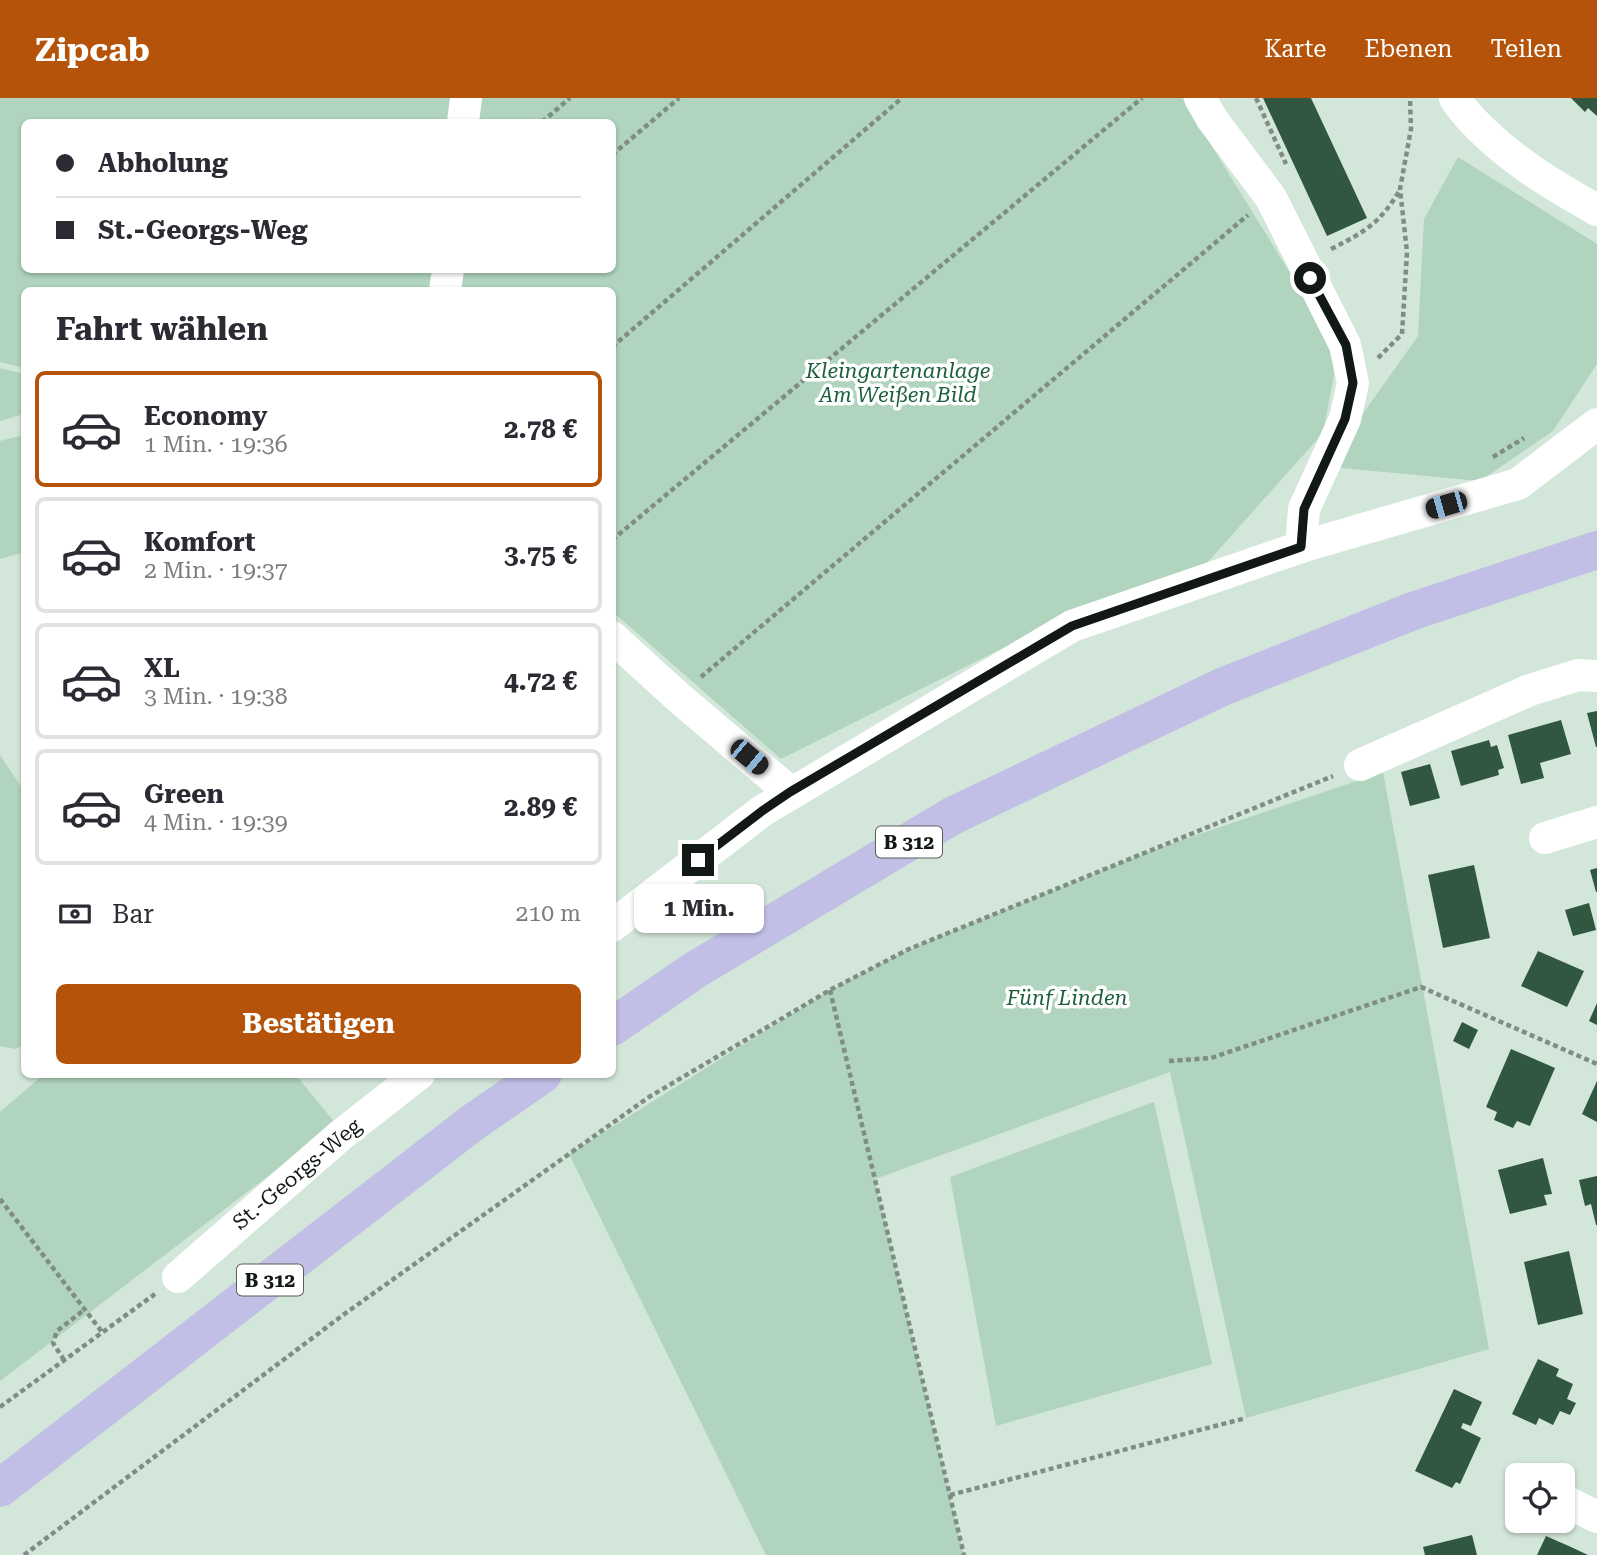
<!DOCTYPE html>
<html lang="de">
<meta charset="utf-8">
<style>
:root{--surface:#fff;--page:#f2f2f3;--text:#2b2b33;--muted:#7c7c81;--line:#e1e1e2;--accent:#b45309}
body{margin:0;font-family:"Roboto Serif",serif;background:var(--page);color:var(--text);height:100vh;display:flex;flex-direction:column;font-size:26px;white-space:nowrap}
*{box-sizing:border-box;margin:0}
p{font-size:23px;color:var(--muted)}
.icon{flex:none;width:38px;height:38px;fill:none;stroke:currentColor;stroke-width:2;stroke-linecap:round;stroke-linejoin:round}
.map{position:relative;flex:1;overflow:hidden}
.sheet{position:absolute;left:21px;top:189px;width:595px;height:791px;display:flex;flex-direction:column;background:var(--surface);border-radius:10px;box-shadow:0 2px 5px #0004}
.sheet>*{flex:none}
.banner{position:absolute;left:21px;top:21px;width:595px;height:154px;border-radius:10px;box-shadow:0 2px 5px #0004;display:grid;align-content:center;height:154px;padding:0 35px;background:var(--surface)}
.buttons{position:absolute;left:1505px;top:1365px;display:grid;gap:14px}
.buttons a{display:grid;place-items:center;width:70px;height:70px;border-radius:10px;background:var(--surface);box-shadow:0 2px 5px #0004;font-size:35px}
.end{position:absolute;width:32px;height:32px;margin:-16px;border:9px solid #121914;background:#fff;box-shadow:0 0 0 4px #fff}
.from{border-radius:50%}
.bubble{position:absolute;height:49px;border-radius:10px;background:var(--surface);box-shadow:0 2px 5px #0004;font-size:23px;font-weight:700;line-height:49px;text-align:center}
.car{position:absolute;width:21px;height:42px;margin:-21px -10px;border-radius:9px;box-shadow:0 0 5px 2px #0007;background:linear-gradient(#222 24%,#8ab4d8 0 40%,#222 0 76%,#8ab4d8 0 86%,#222 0)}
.banner b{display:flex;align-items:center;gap:24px;height:66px;font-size:26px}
.banner b+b{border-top:2px solid var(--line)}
.banner i{width:18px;height:18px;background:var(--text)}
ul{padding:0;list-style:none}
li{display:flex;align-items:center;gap:21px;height:116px;margin:0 14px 10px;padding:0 21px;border:4px solid var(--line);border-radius:10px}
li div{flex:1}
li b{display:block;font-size:26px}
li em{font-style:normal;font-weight:700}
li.current{border-color:var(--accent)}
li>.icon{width:63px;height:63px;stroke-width:1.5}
h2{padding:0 35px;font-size:32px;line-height:84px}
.pay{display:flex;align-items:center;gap:18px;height:77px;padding:0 35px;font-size:26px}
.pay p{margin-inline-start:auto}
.primary-button{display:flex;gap:14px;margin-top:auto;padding:14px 35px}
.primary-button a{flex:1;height:80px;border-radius:10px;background:var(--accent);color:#fff;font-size:28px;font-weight:700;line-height:80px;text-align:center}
header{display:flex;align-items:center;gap:42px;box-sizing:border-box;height:98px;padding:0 35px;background:var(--accent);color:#fff}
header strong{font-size:33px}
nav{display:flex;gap:38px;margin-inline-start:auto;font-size:24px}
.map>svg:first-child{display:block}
.green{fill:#b0d4bd}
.building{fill:#315741}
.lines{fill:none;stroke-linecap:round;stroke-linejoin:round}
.path{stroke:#7f8d84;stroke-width:4.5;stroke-dasharray:5 3.5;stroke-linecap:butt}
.minor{stroke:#fff;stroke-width:32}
.major{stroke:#c1bfe5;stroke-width:38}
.route{stroke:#121914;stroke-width:9}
.labels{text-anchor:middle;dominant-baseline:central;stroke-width:7;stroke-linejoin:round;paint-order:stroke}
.shield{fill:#fff;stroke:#595e5a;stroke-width:2}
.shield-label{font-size:19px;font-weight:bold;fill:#121914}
.park-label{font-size:21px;font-style:italic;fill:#1c5f3e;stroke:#fff}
.street-label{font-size:21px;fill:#121914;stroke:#fff}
</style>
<header>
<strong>Zipcab</strong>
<nav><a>Karte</a><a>Ebenen</a><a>Teilen</a></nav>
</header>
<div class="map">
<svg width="1597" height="1457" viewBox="0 0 1597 1457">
<rect width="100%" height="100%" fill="#d2e6d9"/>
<g class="green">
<path d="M 0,0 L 466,0 L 463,24 L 24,24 L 24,172 L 448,172 L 445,192 L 24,192 L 24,270 L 0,264 Z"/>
<path d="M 481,0 L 1182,0 L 1324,230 L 1337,261 L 1323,335 L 1206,466 L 1067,518 L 781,661 L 613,514 L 612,192 L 454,192 L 457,172 L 612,172 L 612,24 L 477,24 Z"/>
<path d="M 1458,59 L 1597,146 L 1597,266 L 1553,333 L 1480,383 L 1331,369 L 1357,324 L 1418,238 L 1424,121 Z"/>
<path d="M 0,270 L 24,276 L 24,316 L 0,323 Z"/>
<path d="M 24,337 L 24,454 L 0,461 L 0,343 Z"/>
<path d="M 0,657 L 24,693 L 24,945 L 16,951 L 0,948 Z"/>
<path d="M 1383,674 L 1489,1251 L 1246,1320 L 1170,974 L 875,1081 L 964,1457 L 766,1457 L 569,1056 L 830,892 L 909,851 L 1144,755 Z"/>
<path d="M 295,976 L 336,1026 L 0,1283 L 0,1014 L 43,977 Z"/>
<path d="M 1154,1004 L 1212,1266 L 996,1328 L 950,1079 Z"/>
</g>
<g class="building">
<path d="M 1263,0 L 1311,0 L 1367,120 L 1327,138 Z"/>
<path d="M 1571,0 L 1597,0 L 1597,18 L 1588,10 L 1585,14 Z"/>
<path d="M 1597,613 L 1597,649 L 1596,649 L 1587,615 Z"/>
<path d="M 1561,622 L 1571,656 L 1540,665 L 1544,680 L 1521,686 L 1508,637 Z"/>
<path d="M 1489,642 L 1491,649 L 1497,647 L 1504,670 L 1498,672 L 1499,677 L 1461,688 L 1451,653 Z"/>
<path d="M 1430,666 L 1440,700 L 1410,708 L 1401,674 Z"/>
<path d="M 1474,767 L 1490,840 L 1443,850 L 1428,777 Z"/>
<path d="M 1597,770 L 1597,794 L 1596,794 L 1590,772 Z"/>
<path d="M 1589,805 L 1596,832 L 1573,838 L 1565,812 Z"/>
<path d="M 1538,853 L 1584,873 L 1567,909 L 1521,888 Z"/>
<path d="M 1597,905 L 1597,927 L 1589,923 Z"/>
<path d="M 1462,924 L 1478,932 L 1469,951 L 1453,943 Z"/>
<path d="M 1511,951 L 1555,970 L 1530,1028 L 1517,1023 L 1513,1030 L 1494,1022 L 1497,1014 L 1486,1009 Z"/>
<path d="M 1597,983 L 1597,1024 L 1582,1016 Z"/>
<path d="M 1543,1060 L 1552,1096 L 1544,1097 L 1547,1107 L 1510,1116 L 1498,1072 Z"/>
<path d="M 1597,1078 L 1597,1127 L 1596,1127 L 1591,1106 L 1585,1108 L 1579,1082 Z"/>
<path d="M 1569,1153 L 1583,1216 L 1538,1227 L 1524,1164 Z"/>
<path d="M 1538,1261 L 1559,1271 L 1556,1278 L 1573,1286 L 1567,1301 L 1576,1305 L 1570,1317 L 1560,1313 L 1553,1327 L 1539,1320 L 1536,1327 L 1512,1316 Z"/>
<path d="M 1454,1291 L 1482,1304 L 1471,1328 L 1463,1325 L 1461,1330 L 1481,1340 L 1460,1386 L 1456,1384 L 1452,1390 L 1415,1373 Z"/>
<path d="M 1472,1437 L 1477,1457 L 1425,1457 L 1423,1449 Z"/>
<path d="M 1546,1438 L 1571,1449 L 1588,1457 L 1537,1457 Z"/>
</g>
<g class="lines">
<g class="path">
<path d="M 1256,0 L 1286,66"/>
<path d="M 542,24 L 570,0"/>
<path d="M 612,57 L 679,0"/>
<path d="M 1331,151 C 1365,134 1380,125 1400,92"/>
<path d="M 612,249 L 902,0"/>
<path d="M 1378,260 L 1402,236 L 1407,154 L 1400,91 L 1411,31 L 1410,0"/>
<path d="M 1493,359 L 1524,340"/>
<path d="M 612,442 L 1142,0"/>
<path d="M 701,579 L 1248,117"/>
<path d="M 830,892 L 964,1457"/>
<path d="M 1169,963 L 1211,960 L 1421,889 L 1597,966"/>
<path d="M 0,1101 L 102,1234"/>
<path d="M 64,1262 L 53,1245 L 57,1233 L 84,1212"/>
<path d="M 0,1309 L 155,1196"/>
<path d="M 950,1397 L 1246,1320"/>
<path d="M 24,1457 L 343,1217 L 649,999 L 830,892 L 909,851 L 1333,678"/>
</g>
<g class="minor">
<path d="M 1200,0 L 1212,21 L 1271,100 L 1345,247 L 1353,285 L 1345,321 L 1304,411 L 1301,449"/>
<path d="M 1455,0 C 1462,13 1473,23 1483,33 C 1517,66 1556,89 1597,112"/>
<path d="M 463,24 L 466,0"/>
<path d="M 445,192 L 448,172"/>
<path d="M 612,539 L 678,599 L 790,694"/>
<path d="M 1360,667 L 1530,592 L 1578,577 L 1597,578"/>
<path d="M 1545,740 L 1597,724"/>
<path d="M 612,828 L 762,713 L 1072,528 L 1301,449 L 1518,386 L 1597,326"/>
<path d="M 178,1179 L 341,1037 L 419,976"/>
<path d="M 1563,1402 L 1597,1419"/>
</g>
<g class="major">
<path d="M 612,929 L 695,872 L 952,718 L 1222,589 L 1413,513 L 1597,452"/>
<path d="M 0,1390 L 472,1025 L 543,976"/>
</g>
</g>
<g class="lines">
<path class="route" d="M 698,762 L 762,713 L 790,694 L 1072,528 L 1301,449 L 1304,411 L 1345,321 L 1353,285 L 1346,247 L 1310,180"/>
</g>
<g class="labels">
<g class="shield">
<rect x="876" y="728.5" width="66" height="31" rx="5"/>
<rect x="237" y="1166.5" width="66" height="31" rx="5"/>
</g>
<g class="shield-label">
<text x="909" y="744">B 312</text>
<text x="270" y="1182">B 312</text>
</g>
<g class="park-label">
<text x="898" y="273">Kleingartenanlage<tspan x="898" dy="24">Am Weißen Bild</tspan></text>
<text x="1067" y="900">Fünf Linden</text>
</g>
<g class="street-label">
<text transform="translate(297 1076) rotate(-40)">St.-Georgs-Weg</text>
</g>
</g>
</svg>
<div class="buttons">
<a><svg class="icon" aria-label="locate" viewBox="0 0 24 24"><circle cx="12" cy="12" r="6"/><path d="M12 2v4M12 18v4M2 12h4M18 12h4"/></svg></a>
</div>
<i class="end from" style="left:1310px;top:180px"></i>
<i class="end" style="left:698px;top:762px"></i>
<div class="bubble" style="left:634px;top:786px;width:130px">1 Min.</div>
<i class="car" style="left:1446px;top:407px;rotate:254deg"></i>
<i class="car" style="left:749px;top:659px;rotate:130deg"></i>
<div class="banner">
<b><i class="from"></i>Abholung</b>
<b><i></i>St.-Georgs-Weg</b>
</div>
<section class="sheet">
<h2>Fahrt wählen</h2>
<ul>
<li class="current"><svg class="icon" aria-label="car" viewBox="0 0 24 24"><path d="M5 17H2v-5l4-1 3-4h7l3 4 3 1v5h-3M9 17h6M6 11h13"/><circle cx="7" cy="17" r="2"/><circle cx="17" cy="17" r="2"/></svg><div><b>Economy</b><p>1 Min. · 19:36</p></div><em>2.78 €</em></li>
<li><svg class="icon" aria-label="car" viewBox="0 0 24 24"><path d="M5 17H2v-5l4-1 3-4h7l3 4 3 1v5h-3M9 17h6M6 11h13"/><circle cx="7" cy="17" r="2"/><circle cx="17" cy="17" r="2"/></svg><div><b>Komfort</b><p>2 Min. · 19:37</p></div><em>3.75 €</em></li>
<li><svg class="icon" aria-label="car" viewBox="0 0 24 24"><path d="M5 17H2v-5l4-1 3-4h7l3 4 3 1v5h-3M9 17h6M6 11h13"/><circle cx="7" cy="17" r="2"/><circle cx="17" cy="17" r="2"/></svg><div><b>XL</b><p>3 Min. · 19:38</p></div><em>4.72 €</em></li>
<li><svg class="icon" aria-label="car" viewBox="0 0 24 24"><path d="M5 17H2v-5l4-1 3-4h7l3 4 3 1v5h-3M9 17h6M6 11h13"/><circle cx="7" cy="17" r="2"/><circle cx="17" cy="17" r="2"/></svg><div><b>Green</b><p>4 Min. · 19:39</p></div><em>2.89 €</em></li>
</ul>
<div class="pay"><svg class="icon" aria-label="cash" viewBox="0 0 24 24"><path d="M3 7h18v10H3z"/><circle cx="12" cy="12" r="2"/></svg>Bar<p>210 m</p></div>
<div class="primary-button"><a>Bestätigen</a></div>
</section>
</div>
